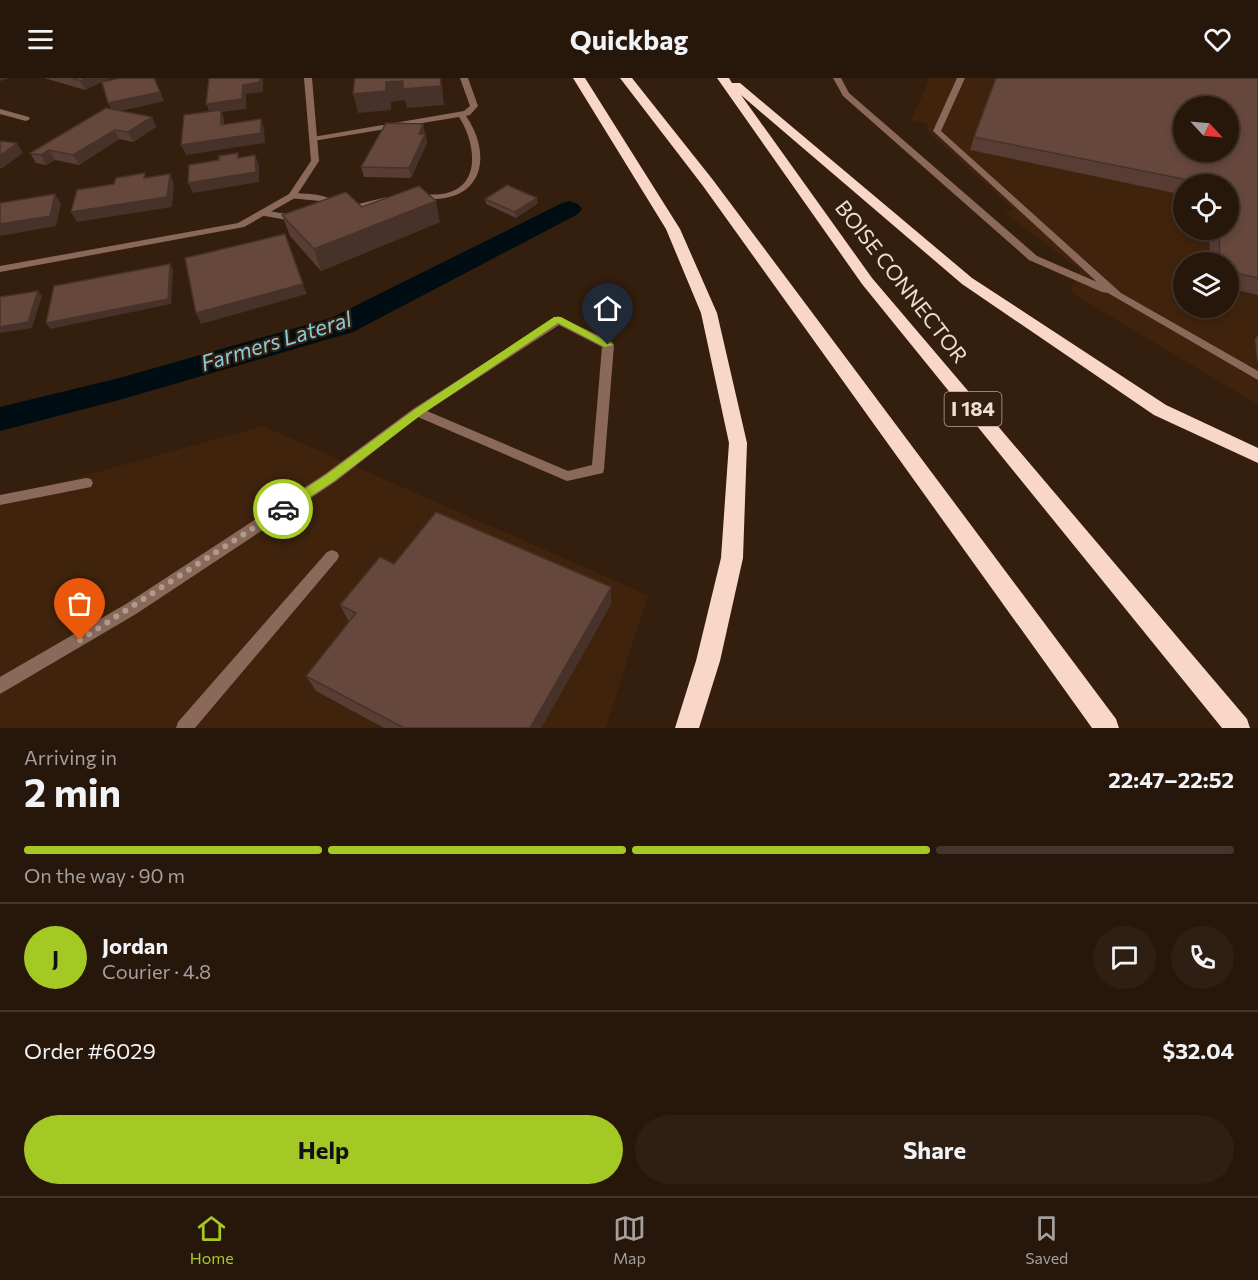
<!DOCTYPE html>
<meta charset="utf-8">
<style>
:root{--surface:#27160a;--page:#2f1f13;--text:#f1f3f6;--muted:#a49f9c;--line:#43352b;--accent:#a4c824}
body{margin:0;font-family:Commissioner,sans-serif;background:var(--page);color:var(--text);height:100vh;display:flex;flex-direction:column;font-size:22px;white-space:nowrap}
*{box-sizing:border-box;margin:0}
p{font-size:20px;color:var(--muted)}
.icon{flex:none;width:33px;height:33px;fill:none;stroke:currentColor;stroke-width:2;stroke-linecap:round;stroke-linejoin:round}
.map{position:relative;height:650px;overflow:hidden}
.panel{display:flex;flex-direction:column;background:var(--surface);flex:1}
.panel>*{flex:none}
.needle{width:39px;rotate:116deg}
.fabs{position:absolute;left:1173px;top:18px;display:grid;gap:12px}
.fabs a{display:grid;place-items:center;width:66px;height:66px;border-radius:50%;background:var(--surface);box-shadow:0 3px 9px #0003,0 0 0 2px var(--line);font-size:30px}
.pin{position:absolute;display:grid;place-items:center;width:51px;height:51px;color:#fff;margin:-62px -26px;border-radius:50% 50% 50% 0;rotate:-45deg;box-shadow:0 0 6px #0007}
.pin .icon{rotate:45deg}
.courier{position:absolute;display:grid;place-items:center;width:60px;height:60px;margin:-30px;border:4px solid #a4c824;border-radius:50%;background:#fff;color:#222;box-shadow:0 2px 8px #0007}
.head em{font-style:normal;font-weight:700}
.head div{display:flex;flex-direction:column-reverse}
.head{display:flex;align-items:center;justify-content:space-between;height:102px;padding:0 24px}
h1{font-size:39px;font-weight:700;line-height:45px}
.bar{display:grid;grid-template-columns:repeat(4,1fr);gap:9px 6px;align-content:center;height:72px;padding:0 24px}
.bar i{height:8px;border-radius:4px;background:var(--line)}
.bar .on{background:var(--accent)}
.bar p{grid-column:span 4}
.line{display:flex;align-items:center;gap:15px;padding:0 24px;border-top:2px solid var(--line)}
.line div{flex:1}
.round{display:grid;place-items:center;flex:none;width:63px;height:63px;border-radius:32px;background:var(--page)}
.action{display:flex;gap:12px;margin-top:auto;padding:12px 24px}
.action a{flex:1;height:69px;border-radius:36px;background:var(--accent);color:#111;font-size:24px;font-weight:700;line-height:69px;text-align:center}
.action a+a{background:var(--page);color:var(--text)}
header{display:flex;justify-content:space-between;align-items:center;height:78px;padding:0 24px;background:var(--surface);font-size:27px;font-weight:700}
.tabs{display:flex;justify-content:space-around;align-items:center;height:84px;border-top:2px solid var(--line);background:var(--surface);font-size:16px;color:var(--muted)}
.tabs a{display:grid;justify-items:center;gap:3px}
.tabs .on{color:var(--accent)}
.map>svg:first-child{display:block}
.built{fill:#3f230d;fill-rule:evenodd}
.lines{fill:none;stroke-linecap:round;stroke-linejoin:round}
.canal{fill:#000d12;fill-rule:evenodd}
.lane{fill:#8a695a;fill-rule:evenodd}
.street{fill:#8a695a;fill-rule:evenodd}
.highway{fill:#f8d7c8;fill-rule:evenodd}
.wall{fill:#573d34}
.shaded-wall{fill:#47322a}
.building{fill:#65473c;stroke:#47322a;stroke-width:1.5;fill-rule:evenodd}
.route{fill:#a4c824}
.done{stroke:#ad9b8e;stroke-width:6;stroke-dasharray:0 10.8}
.labels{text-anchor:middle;stroke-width:4.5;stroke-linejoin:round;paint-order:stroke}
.shield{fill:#341e0d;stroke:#b6a598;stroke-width:1.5}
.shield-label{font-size:20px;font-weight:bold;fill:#eedfd4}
.street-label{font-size:21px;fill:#eedfd4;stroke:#341e0d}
.water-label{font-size:22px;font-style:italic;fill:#85ccdf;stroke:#341e0d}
</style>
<header><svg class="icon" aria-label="menu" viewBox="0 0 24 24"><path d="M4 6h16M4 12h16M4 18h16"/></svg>Quickbag<svg class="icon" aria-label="heart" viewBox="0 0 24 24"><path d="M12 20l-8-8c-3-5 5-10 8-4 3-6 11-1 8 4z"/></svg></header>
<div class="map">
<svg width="1258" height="650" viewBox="0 0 1258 650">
<rect width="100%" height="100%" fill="#341e0d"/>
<!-- built -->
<path class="built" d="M930 0H1258V327L1070 214 1080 192 1004 134 1014 132 926 52 928 46 911 42ZM1184 28H1228V74H1184ZM1184 106H1228V152H1184ZM1184 184H1228V230H1184Z
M263 348 648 517 606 650H0V421Z"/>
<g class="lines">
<!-- canal -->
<path class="canal" d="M569 123 578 126 582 131 578 136 353 254 119 322 0 353V329L119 300 331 240 560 126Z"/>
<!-- lane -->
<path class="lane" d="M460 0H468L478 28 470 37 466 38C491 74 485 120 434 121 426 121 417 123 411 119L416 116C427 116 440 118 450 114 483 103 473 60 459 39L313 63 309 61 313 59 464 33 470 28Z
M833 0H841L849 15 1037 178 1097 204 933 53 957 0H965L941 53 1121 215 1258 293V302L1108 215 1102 214 1029 182 843 18Z
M292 115C309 116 328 115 341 128L336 131 320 123 289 120V116Z
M387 119 392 122 390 124 345 135 340 132 342 130Z
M262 132 299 138 304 141 299 144 259 137V133Z
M558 238 612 264 614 267 604 391 603 395 567 403 418 339 335 404 136 536 0 616V599L126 526 325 396 413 331ZM559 247 602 269 592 387 568 393 427 333Z
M86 400 91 401 93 405 91 409 0 427V417Z
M332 472 337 474 339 478 337 482 195 650H176L178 644 327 474Z"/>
<!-- street -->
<path class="street" d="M304 0H312L319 83 295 120 244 149 0 194V188L238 145 289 116 311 83Z
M0 31 29 39 30 41 26 43 0 36Z"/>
<!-- highway -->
<path class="highway" d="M573 0H585L680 151 717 235 747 365 743 480 720 583 699 650H675L696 583 721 480 729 365 701 235 666 151Z
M620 0H632L713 102 1116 641 1119 650H1092L703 108Z
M717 0H729L732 5H740L972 200 1166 327 1258 370V385L1154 337 962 206 741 17 872 200 1247 641 1250 650H1222L862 206Z"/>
</g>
<!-- wall -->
<path class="wall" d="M44 0H110L85 12Z
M154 0 164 23 120 33 152 39 156 49 133 64 119 61 79 87 55 82 46 87 36 85 30 75 112 31Z
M1258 0V217L1228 210V184H1210L1209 152H1228V106H1184V117L970 72 974 59Z
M423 46 427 65 411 100 364 99 361 89Z
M485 121 538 125 516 140 486 126Z
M362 129 440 144 321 193 290 158 282 137Z
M1258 257V284L1257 283 1255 261Z
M394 486 611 526 541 650H384L316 613 306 598 349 544 340 527Z"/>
<!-- shaded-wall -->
<path class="shaded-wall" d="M0 0H10L0 3Z
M86 0H110L85 12 81 3Z
M154 0 164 23 113 34 108 25Z
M260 0H263V14L246 16V31L222 34 224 41V57L210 35 206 26 243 7Z
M441 0 444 27 407 30 405 22 391 24V32L358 35 353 16 386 4Z
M152 39 156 49 133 64 128 54Z
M261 41 264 51 265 65 186 77 181 67Z
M423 46 427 65 411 100 409 90 419 56Z
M115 52 119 61 79 87 73 77Z
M17 65 23 75 1 91 0 89V78Z
M49 72 55 82 46 87 41 77Z
M255 77 259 87V104L193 115 188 105Z
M170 96 174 106 172 129 77 144 71 134Z
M55 116 61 126 56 148 0 158V146Z
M537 120 538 125 516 140 515 134Z
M436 123 440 144 321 193 314 171Z
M170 186 173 192 171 226 50 251 46 245Z
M303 206 307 216 201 246 196 235Z
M38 213 42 218 32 250 0 255V249Z
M611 509V526L541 650H530Z"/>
<!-- building -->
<path class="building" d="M71 0H86L81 3Z
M120 0H154L160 14 108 25 102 4Z
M209 0H260V4L243 7 242 21 206 26Z
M355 0H440L441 8 403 11V3L386 4V13L353 16Z
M996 0H1258V200L1228 193V184H1220L1219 152H1228V106H1208L974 59ZM1184 28H1228V74H1184Z
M106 30 152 39 128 54 115 52 73 77 49 72 41 77 30 75Z
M221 32V47L261 41V55L181 67 184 37Z
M386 45 423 46 419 56H425L409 90 361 89Z
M0 63 17 65 0 78Z
M238 75V80L255 77 256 94 188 105 189 87 219 82V78Z
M145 95 144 100 170 96 167 119 71 134 77 112 114 106 116 100Z
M507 107 537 120 515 134 485 121Z
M419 108 436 123 314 171 282 137 346 114 362 129Z
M55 116 50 138 0 146V125Z
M285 156 303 206 196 235 185 180Z
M170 186 168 221 46 245 54 208Z
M38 213 28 244 0 249V219Z
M436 434 611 509 530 650H404L306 598 356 535 340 527 380 479 394 486Z"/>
<!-- route -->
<path class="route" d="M554 239H561L613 267 605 269 558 245 421 337 334 403 287 434H279V428L326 397 414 332Z"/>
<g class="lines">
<!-- done -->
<path class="done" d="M80 562 283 431"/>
</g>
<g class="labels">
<!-- shield labels -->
<rect class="shield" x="944.5" y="314" width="57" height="34" rx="4.5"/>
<g class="shield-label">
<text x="973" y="338">I 184</text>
</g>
<!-- street labels -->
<g class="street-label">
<text transform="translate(901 204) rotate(52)" y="7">BOISE CONNECTOR</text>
</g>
<!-- water labels -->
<g class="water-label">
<text transform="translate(276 263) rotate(-17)" y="8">Farmers Lateral</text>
</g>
</g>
</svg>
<div class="fabs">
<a><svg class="needle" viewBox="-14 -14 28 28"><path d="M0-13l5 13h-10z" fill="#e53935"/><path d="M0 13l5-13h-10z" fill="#a49f9c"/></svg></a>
<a><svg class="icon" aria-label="locate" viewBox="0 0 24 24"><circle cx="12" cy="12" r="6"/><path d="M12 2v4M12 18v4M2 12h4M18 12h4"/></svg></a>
<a><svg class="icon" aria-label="layers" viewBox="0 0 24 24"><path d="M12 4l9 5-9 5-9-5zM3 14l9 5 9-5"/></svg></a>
</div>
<div class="pin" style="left:80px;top:562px;background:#ea580c"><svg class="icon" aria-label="bag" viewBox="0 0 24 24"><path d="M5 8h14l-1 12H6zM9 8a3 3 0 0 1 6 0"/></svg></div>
<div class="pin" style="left:608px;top:267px;background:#1f2937"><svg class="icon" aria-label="home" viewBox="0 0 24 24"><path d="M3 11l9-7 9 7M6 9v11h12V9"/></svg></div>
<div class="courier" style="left:283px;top:431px"><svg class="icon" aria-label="car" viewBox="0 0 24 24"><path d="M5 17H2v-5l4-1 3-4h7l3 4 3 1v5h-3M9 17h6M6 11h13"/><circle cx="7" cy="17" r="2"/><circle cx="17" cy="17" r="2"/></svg></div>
</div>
<section class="panel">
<div class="head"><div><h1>2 min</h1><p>Arriving in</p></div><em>22:47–22:52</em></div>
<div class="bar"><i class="on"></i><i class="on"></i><i class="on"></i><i></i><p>On the way · 90 m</p></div>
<div class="line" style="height:108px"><b class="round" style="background:var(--accent);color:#111">J</b><div><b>Jordan</b><p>Courier · 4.8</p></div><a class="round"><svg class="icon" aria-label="chat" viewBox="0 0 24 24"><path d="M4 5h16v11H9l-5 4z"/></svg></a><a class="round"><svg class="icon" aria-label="phone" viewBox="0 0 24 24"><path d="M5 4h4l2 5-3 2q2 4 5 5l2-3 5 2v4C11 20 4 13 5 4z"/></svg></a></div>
<div class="line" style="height:78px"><div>Order #6029</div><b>$32.04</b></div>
<div class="action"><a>Help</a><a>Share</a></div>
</section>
<nav class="tabs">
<a class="on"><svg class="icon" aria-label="home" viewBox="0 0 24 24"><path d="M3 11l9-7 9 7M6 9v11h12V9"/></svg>Home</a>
<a><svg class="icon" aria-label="map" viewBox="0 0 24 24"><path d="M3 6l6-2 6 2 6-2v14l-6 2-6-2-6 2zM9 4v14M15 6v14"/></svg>Map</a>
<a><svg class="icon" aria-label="saved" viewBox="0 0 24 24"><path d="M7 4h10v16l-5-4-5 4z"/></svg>Saved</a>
</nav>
